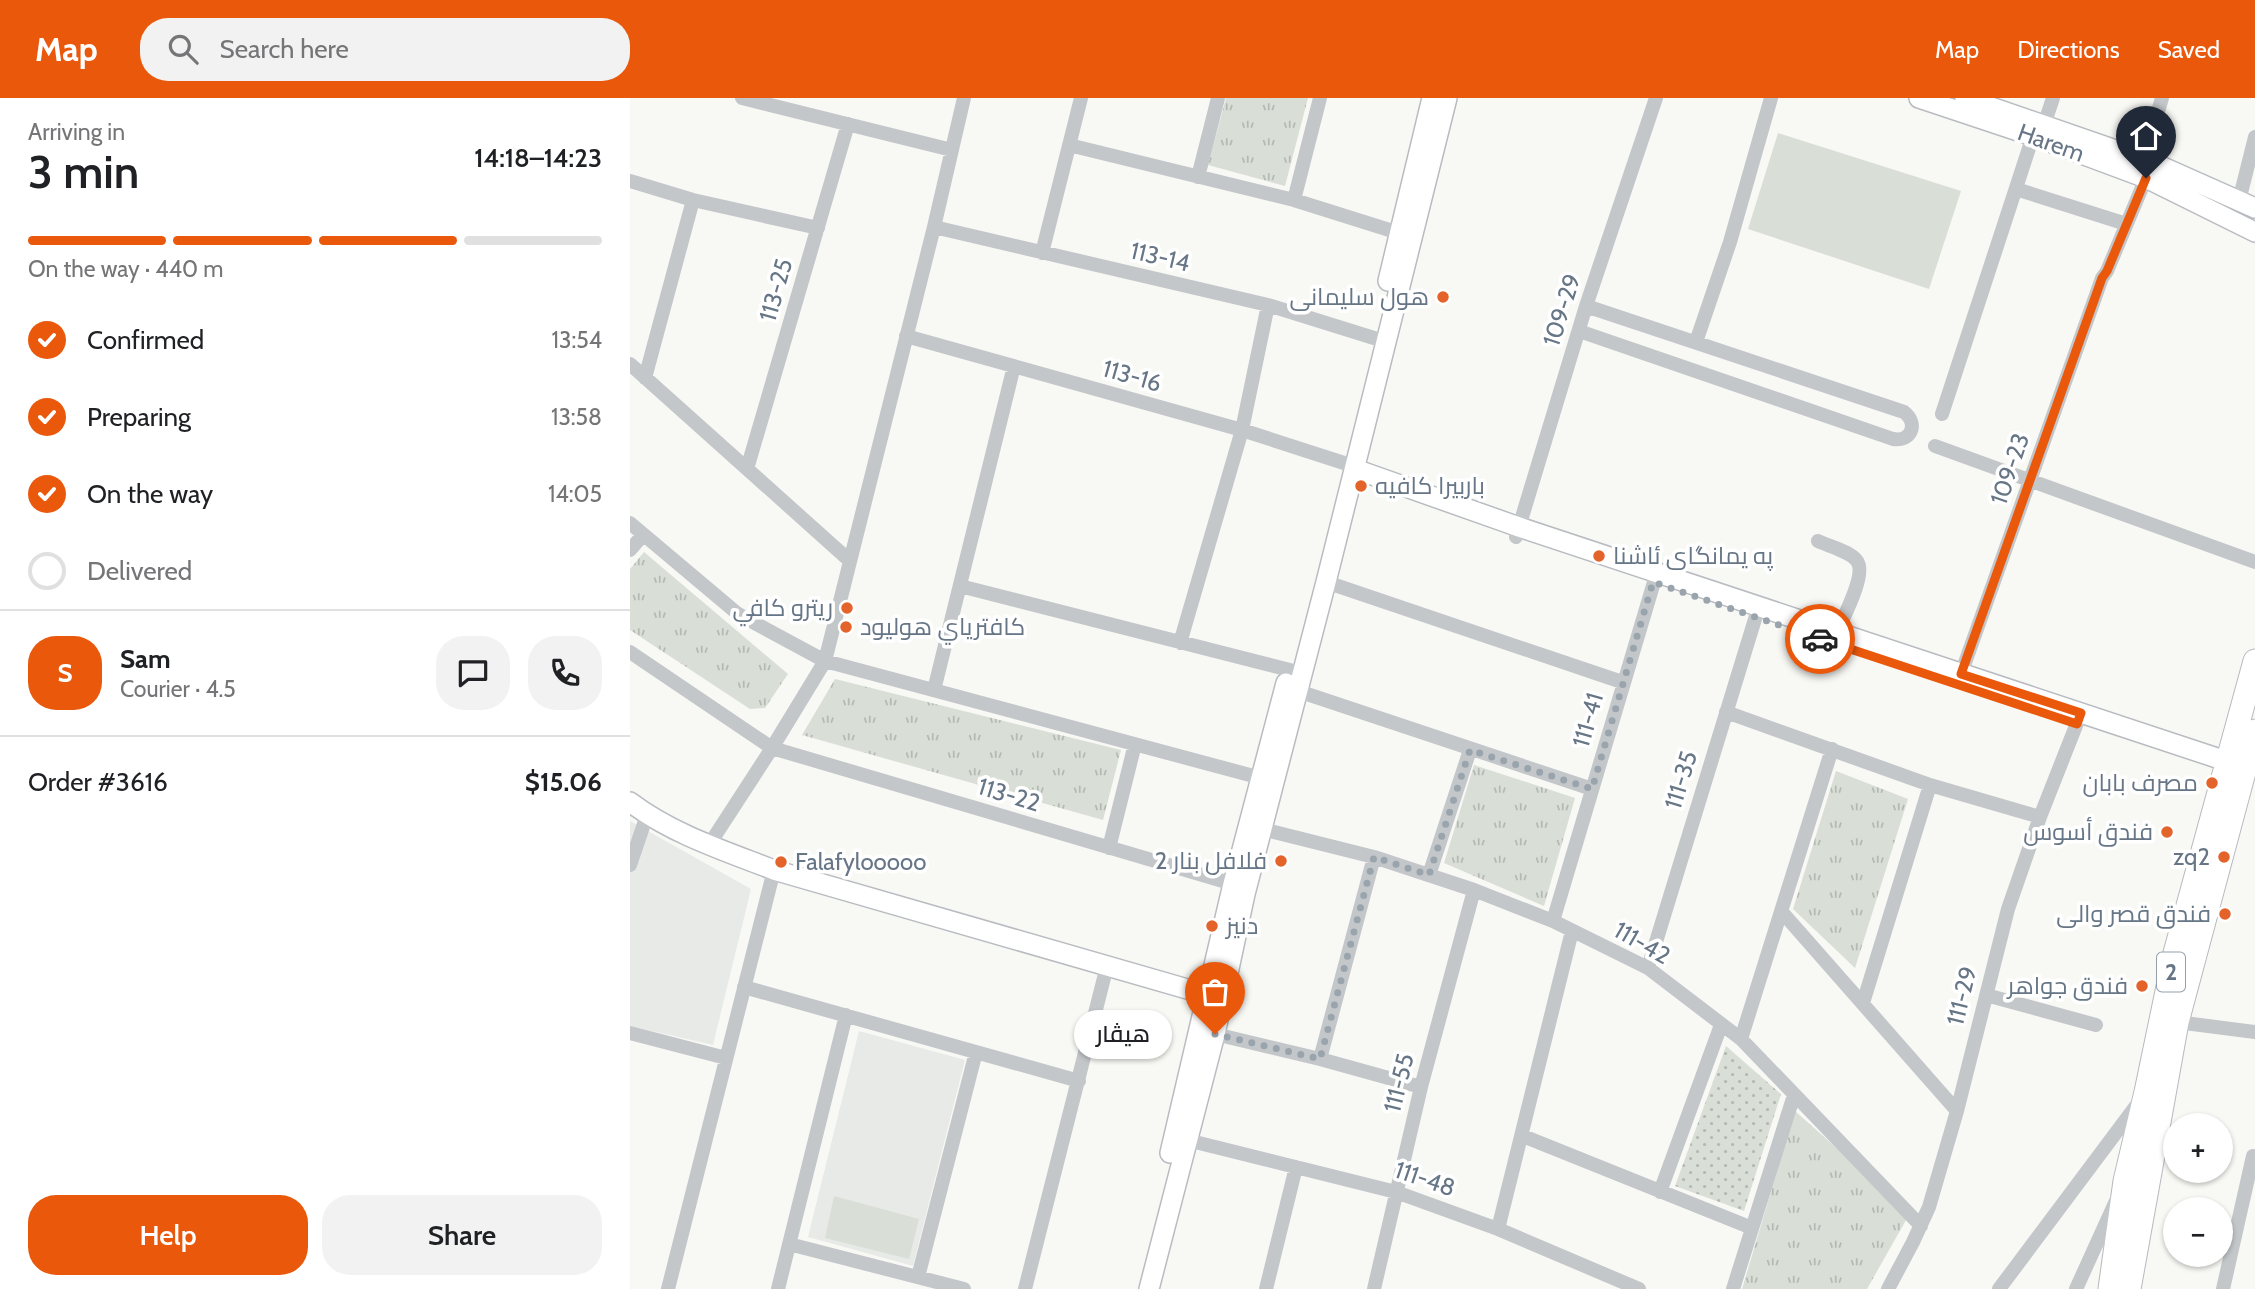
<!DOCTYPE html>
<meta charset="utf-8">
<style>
:root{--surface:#fff;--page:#f2f2f2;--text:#202124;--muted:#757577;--line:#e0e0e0;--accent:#ea580c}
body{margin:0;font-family:Cabin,Cairo,sans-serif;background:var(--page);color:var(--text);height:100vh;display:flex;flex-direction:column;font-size:26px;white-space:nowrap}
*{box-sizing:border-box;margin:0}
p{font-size:23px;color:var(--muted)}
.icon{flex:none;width:38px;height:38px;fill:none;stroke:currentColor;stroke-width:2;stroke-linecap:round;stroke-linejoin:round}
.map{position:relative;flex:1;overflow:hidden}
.sheet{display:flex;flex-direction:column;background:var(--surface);width:630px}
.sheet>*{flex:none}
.buttons{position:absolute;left:1533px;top:1015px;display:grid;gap:14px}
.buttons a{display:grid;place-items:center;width:70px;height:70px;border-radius:50%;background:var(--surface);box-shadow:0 2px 5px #0004;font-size:35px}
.pin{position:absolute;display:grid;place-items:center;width:60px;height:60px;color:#fff;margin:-72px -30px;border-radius:50% 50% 50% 0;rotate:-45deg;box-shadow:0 0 7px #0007}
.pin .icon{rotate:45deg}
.courier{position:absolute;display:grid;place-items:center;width:70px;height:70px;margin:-35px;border:5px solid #ea580c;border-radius:50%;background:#fff;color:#222;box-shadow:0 2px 9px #0007}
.bubble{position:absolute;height:49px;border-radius:24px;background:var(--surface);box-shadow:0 2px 5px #0004;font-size:23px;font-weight:600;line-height:49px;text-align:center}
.headline em{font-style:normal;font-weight:600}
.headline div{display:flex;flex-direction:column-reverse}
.headline{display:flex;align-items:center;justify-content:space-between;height:119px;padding:0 28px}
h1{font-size:46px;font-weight:600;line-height:52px}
.bar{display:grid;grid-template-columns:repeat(4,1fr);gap:10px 7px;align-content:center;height:84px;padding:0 28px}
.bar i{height:9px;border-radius:5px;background:var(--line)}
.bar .selected{background:var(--accent)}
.bar p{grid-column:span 4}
.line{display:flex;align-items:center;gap:18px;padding:0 28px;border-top:2px solid var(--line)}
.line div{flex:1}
.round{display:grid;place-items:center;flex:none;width:74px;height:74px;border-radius:28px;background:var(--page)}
ol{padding:0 28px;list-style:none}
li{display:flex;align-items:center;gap:21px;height:77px}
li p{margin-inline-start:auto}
li .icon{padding:7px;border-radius:50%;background:var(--accent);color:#fff;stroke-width:4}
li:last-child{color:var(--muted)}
li i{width:38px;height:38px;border:4px solid var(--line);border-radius:50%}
.cta{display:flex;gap:14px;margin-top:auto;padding:14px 28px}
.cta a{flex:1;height:80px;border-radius:28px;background:var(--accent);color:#fff;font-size:28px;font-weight:600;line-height:80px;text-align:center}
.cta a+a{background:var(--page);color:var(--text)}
header{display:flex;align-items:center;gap:42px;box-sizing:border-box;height:98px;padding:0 35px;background:var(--accent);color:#fff}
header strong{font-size:33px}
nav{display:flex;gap:38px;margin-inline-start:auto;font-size:24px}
.search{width:490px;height:63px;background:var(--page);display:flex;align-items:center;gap:18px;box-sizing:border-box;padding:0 24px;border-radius:28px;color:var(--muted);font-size:26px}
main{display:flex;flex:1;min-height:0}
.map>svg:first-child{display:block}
.built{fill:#e8eae8}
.grass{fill:url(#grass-tufts)}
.garden{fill:url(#garden-dots)}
.pitch{fill:#d9dfd6}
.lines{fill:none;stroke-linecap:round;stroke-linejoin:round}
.secondary-casing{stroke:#b8bcc1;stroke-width:22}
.primary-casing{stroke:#b6babe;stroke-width:25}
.street{stroke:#c3c7ca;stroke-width:14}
.secondary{stroke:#fff;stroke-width:19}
.primary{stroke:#fff;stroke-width:23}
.done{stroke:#9aa4ad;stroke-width:7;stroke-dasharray:0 12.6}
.route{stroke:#ea580c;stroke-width:9}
.poi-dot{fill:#e3632a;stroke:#fff;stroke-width:2.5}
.labels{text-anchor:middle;stroke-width:7;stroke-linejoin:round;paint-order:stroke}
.shield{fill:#fff;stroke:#959faa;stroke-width:2}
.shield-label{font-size:23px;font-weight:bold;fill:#677686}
.street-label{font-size:24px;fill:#677686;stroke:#fff}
.poi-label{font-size:24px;fill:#677686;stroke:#fff;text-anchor:end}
</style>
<header>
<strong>Map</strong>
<div class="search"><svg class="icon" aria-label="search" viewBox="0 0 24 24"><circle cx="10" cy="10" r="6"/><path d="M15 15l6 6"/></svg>Search here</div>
<nav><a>Map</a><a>Directions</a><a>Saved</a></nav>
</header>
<main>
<section class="sheet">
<div class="headline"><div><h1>3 min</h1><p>Arriving in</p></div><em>14:18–14:23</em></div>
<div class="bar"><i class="selected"></i><i class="selected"></i><i class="selected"></i><i></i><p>On the way · 440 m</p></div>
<ol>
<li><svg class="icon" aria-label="check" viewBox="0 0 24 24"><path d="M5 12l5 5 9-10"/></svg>Confirmed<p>13:54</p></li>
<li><svg class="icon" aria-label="check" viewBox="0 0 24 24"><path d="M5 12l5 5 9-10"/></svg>Preparing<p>13:58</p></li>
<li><svg class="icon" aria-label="check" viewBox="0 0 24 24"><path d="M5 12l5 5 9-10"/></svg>On the way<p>14:05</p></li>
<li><i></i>Delivered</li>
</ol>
<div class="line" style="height:126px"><b class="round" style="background:var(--accent);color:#fff">S</b><div><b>Sam</b><p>Courier · 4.5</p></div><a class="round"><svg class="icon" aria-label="chat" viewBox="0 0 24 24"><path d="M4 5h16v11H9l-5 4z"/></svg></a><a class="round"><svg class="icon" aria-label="phone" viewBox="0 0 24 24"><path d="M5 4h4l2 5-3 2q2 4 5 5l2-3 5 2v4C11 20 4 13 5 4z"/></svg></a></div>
<div class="line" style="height:91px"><div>Order #3616</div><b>$15.06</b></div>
<div class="cta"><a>Help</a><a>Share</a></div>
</section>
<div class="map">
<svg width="1625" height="1191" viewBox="0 0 1625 1191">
<defs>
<pattern id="grass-tufts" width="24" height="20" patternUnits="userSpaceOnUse" patternTransform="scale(1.75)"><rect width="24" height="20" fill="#d9dfd6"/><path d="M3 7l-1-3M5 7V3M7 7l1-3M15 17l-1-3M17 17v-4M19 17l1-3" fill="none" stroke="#b4b9b3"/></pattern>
<pattern id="garden-dots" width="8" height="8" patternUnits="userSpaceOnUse" patternTransform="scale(1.75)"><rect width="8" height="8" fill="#d9dfd6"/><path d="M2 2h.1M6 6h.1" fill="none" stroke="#b4b9b3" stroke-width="1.8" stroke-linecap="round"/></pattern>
</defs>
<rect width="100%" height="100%" fill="#f8f8f5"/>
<!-- built -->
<path class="built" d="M0 723 121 791 83 947 0 928Z
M229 933 335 962 283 1168 178 1139Z"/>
<!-- grass -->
<path class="grass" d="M596 0H678L655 88 578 67Z
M14 454 158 576 135 610 120 611 0 532V471Z
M205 581 491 652 473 722 172 637Z
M844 667 945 700 914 808 814 765Z
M1206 673 1278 701 1225 870 1163 811Z
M1165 1013 1280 1115 1237 1191H1112Z"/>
<!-- garden -->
<path class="garden" d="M1096 948 1151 996 1114 1113 1045 1088Z"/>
<!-- pitch -->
<path class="pitch" d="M1148 35 1331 93 1299 191 1118 131Z
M204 1098 289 1121 279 1161 195 1140Z"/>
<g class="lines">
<!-- secondary casing -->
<g class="secondary-casing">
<path id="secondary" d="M1289 0 1403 38 1516 80 1625 134
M1335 0 1526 66 1625 110
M758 183 802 0
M725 371 889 429 1596 663
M0 704C42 736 95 753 144 772L578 897
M540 1055 603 786 656 585
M519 1191 585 936 615 796 696 484 817 0"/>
</g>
<!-- primary casing -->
<g class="primary-casing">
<path id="primary" d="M1480 1191 1495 1083 1516 994 1545 855 1625 563
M1499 1191 1547 924 1625 633"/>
</g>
<!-- street -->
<path class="street" d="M112 0 322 52
M1411 36 1423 0
M439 47 664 102 769 135
M1514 62 1532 0
M568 79 588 0
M0 83 63 102 188 130
M1386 91 1490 124
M664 102 690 0
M1609 103 1625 39
M304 129 638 207 744 240
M412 155 451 0
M949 233 1263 341C1281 344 1289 326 1274 314L956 208
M276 238 612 332 714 365
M1066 244 1100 144 1141 0
M0 266 220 463
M15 280 63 102
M1312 316 1403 38
M1305 348 1625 464
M117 371 218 26
M0 425 108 516 195 563 631 680
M886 439 956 208 1026 0
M1188 443C1198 448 1220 453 1227 463 1237 476 1213 520 1207 534
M0 452 13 437
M696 484 992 584
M330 488 660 572
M550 545 612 332 638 207
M0 554 142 650 603 786
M1331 576 1472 180 1477 173 1516 80
M305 588 384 268
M668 593 962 691
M1096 614 1300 687 1410 719
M632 731 744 759 844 792 923 823 1018 870 1111 941 1291 1128
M79 747 142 650 195 563 304 129 334 0
M479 750 505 646
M0 767 17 717
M799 777 840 652
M1152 814 1327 1013
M923 823 1027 474
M1018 870 1129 508
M114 889 449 983
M1356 897 1466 927
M1233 905 1300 687
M1547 924 1625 934
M0 935 96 960
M585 936 690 961 791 989
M1111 941 1202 651
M690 961 744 759
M893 1038 1122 1130
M557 1042 766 1094 868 1131 1009 1191
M1030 1094 1091 927
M868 1131 942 833
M159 1146 334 1191
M288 1179 346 954
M38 1191 144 772
M148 1191 216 917
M395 1191 477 868
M636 1191 666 1069
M744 1191 791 989 844 792
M1103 1191 1164 997
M1258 1191 1283 1144 1299 1109 1327 1013 1378 811 1410 719 1451 615
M1369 1191 1509 1004
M1446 1191 1486 1103
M1593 1191 1623 1058"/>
<!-- secondary -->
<use href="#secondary" class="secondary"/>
<!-- primary -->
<use href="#primary" class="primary"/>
</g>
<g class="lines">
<!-- done -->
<path class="done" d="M585 936 690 961 744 759 799 777 840 652 962 691 1023 484 1190 541"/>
<!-- route -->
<path class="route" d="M1190 541 1447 626 1451 615 1331 576 1472 180 1477 173 1516 80"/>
</g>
<!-- markers -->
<g class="poi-dot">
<circle cx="813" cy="199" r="7"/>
<circle cx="731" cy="388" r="7"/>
<circle cx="969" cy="458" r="7"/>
<circle cx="217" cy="510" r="7"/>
<circle cx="216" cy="529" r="7"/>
<circle cx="1582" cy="685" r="7"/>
<circle cx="1537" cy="734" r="7"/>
<circle cx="1594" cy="759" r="7"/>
<circle cx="651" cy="763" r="7"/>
<circle cx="151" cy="764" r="7"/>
<circle cx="1595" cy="816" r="7"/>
<circle cx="582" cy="828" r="7"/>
<circle cx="1512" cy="888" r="7"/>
</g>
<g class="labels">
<!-- shield labels -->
<rect class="shield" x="1527" y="854.5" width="28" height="39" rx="5"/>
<g class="shield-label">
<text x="1541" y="882">2</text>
</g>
<!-- street labels -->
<g class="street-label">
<text transform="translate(1421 45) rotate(20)" y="8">Harem</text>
<text transform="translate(530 159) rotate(13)" y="8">113-14</text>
<text transform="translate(146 192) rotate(-74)" y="8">113-25</text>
<text transform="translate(932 212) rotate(-72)" y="8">109-29</text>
<text transform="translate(502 278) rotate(16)" y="8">113-16</text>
<text transform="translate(1380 371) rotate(-71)" y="8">109-23</text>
<text transform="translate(958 622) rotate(-74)" y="8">111-41</text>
<text transform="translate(1051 682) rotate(-73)" y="8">111-35</text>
<text transform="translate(379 697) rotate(17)" y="8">113-22</text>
<text transform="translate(1012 845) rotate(30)" y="8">111-42</text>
<text transform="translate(1332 898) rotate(-76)" y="8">111-29</text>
<text transform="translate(769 985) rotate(-76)" y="8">111-55</text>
<text transform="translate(795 1081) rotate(19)" y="8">111-48</text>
</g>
<!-- poi labels -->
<g class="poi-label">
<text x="799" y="207">هول سليمانى</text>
<text x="745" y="396" text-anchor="start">باربيرا كافيه</text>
<text x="983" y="466" text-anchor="start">په یمانگای ئاشنا</text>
<text x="203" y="518">ريترو كافي</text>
<text x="230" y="537" text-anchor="start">كافترياي هوليود</text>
<text x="1568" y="693">مصرف بابان</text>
<text x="1523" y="742">فندق أسوس</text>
<text x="1580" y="767">zq2</text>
<text x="637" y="771">فلافل بنار 2</text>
<text x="165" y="772" text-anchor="start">Falafylooooo</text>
<text x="1581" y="824">فندق قصر والی</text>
<text x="596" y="836" text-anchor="start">دنيز</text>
<text x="1498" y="896">فندق جواھر</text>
</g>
</g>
</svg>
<div class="buttons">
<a>+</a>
<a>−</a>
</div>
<div class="pin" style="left:585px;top:936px;background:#ea580c"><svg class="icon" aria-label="bag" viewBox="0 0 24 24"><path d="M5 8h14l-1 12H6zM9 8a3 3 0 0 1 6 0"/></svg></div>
<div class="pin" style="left:1516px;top:80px;background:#1f2937"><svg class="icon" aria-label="home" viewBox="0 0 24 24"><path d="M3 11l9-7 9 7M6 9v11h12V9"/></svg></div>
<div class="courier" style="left:1190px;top:541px"><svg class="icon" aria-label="car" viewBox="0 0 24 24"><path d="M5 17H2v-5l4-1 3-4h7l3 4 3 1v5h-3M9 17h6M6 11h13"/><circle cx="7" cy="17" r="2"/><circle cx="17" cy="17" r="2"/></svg></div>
<div class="bubble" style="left:444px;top:912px;width:98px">هيڤار</div>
</div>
</main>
